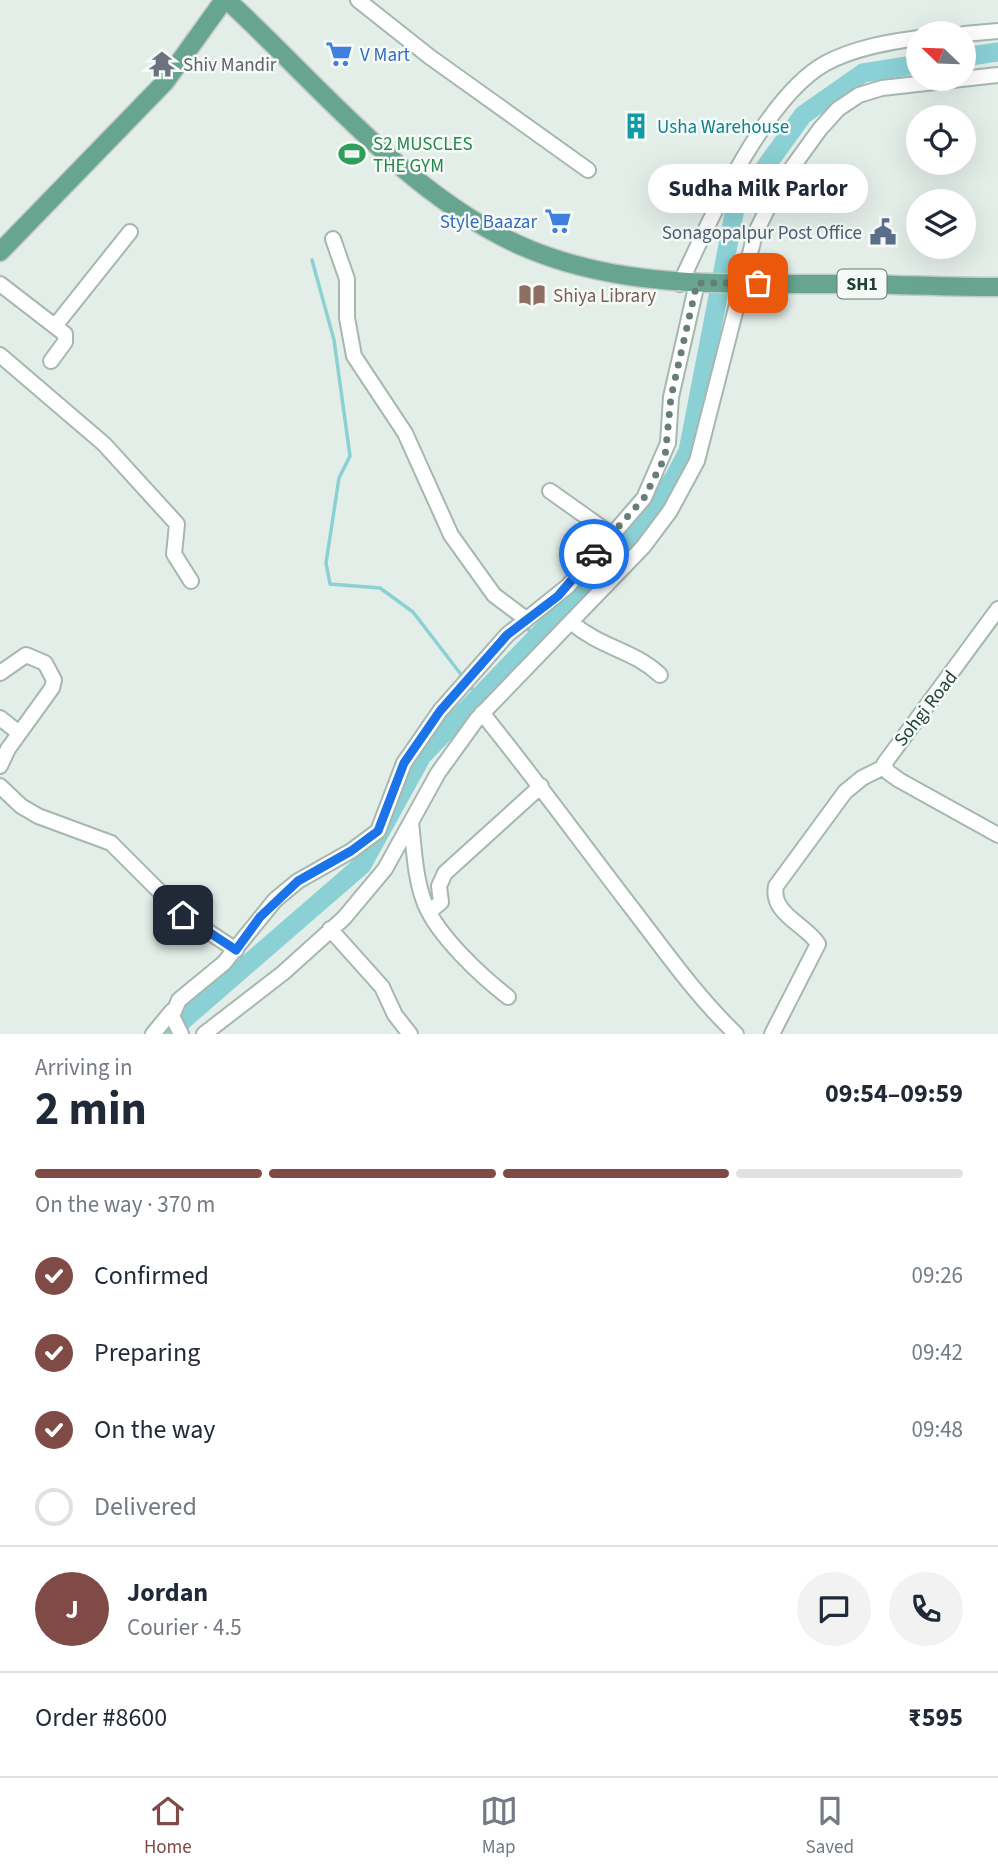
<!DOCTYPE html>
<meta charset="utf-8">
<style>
:root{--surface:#fff;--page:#f2f2f3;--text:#1f2937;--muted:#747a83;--line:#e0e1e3;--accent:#804a46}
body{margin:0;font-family:"Source Sans 3",sans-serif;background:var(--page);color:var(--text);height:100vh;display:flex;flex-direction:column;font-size:26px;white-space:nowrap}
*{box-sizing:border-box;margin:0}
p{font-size:23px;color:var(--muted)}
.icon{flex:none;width:38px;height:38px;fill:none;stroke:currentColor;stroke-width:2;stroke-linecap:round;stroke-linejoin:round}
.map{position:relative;height:1034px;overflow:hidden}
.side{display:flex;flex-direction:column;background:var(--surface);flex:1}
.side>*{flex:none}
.needle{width:46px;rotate:293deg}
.buttons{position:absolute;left:906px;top:21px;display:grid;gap:14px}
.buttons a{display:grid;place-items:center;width:70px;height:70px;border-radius:50%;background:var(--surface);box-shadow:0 7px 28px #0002;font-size:35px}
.pin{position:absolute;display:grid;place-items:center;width:60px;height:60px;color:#fff;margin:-30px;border-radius:14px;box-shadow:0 4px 10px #0006}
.courier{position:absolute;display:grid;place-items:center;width:70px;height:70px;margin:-35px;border:5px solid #1a73e8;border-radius:50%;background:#fff;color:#222;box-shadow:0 2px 9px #0007}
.bubble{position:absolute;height:49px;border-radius:24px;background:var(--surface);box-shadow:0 7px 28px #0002;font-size:23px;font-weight:700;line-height:49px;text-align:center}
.headline em{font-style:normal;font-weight:700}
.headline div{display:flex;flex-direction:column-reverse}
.headline{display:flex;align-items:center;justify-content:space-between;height:119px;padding:0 35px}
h1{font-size:46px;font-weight:700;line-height:52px}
.bar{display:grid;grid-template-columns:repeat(4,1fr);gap:10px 7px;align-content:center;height:84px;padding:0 35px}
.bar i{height:9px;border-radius:5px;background:var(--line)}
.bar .on{background:var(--accent)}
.bar p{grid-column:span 4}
.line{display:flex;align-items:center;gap:18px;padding:0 35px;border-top:2px solid var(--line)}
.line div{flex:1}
.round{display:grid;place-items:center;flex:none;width:74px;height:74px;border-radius:37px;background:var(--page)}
ol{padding:0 35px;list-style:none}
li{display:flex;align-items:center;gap:21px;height:77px}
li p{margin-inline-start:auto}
li .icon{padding:7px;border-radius:50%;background:var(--accent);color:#fff;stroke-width:4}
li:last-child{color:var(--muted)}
li i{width:38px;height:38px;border:4px solid var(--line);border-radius:50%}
.dock{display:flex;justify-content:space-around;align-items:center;height:98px;border-top:2px solid var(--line);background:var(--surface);font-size:19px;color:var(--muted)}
.dock a{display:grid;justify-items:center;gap:4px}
.dock .on{color:var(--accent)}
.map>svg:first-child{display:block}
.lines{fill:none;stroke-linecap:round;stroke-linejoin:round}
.stream{stroke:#8ad0d5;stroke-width:3.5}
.river{stroke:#8ad0d5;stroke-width:19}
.minor-casing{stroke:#a6b7b0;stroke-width:18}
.major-casing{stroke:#c1cac7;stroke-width:21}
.minor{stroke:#fff;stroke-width:14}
.major{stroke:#67a590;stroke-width:18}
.done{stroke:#667e75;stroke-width:7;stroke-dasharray:0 12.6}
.route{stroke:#1a73e8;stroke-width:9}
.labels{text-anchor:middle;stroke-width:5;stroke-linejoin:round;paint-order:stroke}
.shield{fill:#f5faf7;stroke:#617870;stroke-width:2}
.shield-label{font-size:18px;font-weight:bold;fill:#224136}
.shop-label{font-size:19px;fill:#366cbe;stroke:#f5faf7;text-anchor:start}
.worship-label{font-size:19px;fill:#5b616d;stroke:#f5faf7;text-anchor:start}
.culture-label{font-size:19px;fill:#0d838f;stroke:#f5faf7;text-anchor:start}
.leisure-label{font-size:19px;fill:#27864d;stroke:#f5faf7;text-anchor:start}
.service-label{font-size:19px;fill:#4e5e75;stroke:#f5faf7;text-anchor:end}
.education-label{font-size:19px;fill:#785e54;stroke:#f5faf7;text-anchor:start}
.street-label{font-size:19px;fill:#224136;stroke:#f5faf7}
</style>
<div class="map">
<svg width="998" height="1034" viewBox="0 0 998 1034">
<rect width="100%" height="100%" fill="#e4eee9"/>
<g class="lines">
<!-- stream -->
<path class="stream" d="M312 260 334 340 350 456 339 478 326 563 330 584 380 588 413 612 463 677
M525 627 538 637
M468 683 479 698"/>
<!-- river -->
<path class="river" d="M964 57 998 52
M172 1034 181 1022 362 865 422 756 634 535 674 478 688 451 735 209 803 115 863 73 919 64"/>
<!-- minor casing -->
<g class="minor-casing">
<path id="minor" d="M358 0 430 57 588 170
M964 34 998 31
M333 239 347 279V318L354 356 405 433 451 535 494 595 526 619
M0 284 65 334V342L51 361
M680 284C709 221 765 96 826 63 854 48 888 42 919 38
M55 326 130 232
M0 355 104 444 177 524 174 554 191 581
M550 491 612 535
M998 609 884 764 888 772 899 780 998 835
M571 622C602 649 632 649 660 675
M0 673 26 655 45 663 54 680 52 688 8 749 0 766
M482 713C534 777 581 842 631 907 665 951 696 996 736 1034
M0 718 19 733
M0 786 21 806 38 816 111 843 183 915 236 950
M411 822C414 849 415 879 425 904 438 936 481 976 508 997
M429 912 441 902 439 886 445 873 541 786
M330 929 382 987 395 1015 410 1034
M153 1034 172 1011
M181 1034 172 1016 179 1000 224 963 275 900 298 881 351 851 378 831 404 763 440 711 507 635 568 586 644 498 668 443 671 397 697 283
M204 1034 283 973 344 918 385 869 438 773 477 719 643 547 670 511 697 461 755 234 778 187 820 129 838 109 859 95 882 88 998 75
M772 1034 818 944C807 925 770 914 776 886L845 792 862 778 884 767"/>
</g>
<!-- major casing -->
<g class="major-casing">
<path id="major" d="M227 0C316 82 405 192 517 244 617 290 727 283 834 284 889 284 943 287 998 287
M0 252 165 82 224 0"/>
</g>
<!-- minor -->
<use href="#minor" class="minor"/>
<!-- major -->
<use href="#major" class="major"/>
</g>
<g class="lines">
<!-- done -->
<path class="done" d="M594 554 644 498 665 457 671 397 697 283H758"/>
<!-- route -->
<path class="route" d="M183 915 236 950 260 917 298 881 351 851 378 831 404 763 440 711 507 635 558 596 594 554"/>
</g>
<!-- icons -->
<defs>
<g id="supermarket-bare" transform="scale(2.1)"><path d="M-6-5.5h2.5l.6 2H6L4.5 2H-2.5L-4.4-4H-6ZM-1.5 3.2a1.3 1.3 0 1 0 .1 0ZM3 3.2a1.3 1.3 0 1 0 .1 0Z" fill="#3f7fe0" stroke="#f5faf7" stroke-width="2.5" paint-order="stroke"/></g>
<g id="temple-bare" transform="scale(2.1)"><path d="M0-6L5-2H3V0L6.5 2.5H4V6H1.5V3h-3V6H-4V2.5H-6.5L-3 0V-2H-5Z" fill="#6b7280" stroke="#f5faf7" stroke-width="2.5" paint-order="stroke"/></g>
<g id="building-bare" transform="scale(2.1)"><path d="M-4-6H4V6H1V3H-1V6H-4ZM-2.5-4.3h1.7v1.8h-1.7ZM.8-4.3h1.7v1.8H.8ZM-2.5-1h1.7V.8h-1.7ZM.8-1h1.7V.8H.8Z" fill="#0f9aa8" stroke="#f5faf7" stroke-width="2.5" paint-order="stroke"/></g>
<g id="stadium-bare" transform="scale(2.1)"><path d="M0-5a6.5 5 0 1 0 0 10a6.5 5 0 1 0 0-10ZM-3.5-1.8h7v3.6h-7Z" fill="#2e9e5b" stroke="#f5faf7" stroke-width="2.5" paint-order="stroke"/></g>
<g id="civic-bare" transform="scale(2.1)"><path d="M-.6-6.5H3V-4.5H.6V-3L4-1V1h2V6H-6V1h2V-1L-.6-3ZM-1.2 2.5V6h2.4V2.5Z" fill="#5c6f8a" stroke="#f5faf7" stroke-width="2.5" paint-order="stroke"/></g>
<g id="library-bare" transform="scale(2.1)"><path d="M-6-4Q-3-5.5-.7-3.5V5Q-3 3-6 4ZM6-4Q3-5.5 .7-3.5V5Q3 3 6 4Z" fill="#8d6e63" stroke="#f5faf7" stroke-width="2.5" paint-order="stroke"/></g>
</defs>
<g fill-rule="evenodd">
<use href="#supermarket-bare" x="339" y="54"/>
<use href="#temple-bare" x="162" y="64"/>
<use href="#building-bare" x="636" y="126"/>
<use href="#stadium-bare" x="352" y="154"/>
<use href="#supermarket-bare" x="558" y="221"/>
<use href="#civic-bare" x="883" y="232"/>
<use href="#library-bare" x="532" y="295"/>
</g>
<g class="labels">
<!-- shield labels -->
<rect class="shield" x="837.5" y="269.5" width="49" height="29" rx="5"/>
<g class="shield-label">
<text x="862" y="290">SH1</text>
</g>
<!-- shop labels -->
<g class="shop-label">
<text x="360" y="61">V Mart</text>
<text x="537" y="228" text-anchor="end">Style Baazar</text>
</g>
<!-- worship labels -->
<g class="worship-label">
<text x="183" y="71">Shiv Mandir</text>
</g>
<!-- culture labels -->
<g class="culture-label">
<text x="657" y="133">Usha Warehouse</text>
</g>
<!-- leisure labels -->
<g class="leisure-label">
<text x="373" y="150">S2 MUSCLES<tspan x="373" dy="22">THE GYM</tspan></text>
</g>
<!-- service labels -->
<g class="service-label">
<text x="862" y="239">Sonagopalpur Post Office</text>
</g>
<!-- education labels -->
<g class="education-label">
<text x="553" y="302">Shiya Library</text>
</g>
<!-- street labels -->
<g class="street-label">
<text transform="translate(925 708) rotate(-52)" y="7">Sohgi Road</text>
</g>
</g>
</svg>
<div class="buttons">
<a><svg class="needle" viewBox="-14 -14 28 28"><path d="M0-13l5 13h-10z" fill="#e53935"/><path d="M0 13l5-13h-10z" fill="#747a83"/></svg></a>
<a><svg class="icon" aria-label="locate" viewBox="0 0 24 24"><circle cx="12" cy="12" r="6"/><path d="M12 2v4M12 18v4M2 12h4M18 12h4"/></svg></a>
<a><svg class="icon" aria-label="layers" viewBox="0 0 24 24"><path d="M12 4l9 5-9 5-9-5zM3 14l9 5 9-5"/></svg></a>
</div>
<div class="pin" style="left:758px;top:283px;background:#ea580c"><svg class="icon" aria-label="bag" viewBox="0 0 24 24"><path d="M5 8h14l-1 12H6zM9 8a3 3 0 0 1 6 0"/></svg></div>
<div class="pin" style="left:183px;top:915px;background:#1f2937"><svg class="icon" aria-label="home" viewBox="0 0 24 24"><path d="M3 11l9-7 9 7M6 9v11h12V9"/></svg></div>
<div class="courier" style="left:594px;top:554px"><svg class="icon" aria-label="car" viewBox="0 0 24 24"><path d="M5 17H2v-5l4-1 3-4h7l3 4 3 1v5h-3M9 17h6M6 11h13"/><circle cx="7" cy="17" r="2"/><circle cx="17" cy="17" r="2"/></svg></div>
<div class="bubble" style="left:648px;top:164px;width:220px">Sudha Milk Parlor</div>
</div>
<section class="side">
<div class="headline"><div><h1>2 min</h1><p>Arriving in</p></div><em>09:54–09:59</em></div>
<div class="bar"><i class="on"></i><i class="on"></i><i class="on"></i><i></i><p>On the way · 370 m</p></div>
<ol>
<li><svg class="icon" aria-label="check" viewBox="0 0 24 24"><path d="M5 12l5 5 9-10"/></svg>Confirmed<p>09:26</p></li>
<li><svg class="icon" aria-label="check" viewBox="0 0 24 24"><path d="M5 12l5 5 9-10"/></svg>Preparing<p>09:42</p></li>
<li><svg class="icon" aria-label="check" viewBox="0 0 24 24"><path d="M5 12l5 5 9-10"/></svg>On the way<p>09:48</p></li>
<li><i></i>Delivered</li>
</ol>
<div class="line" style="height:126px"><b class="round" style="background:var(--accent);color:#fff">J</b><div><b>Jordan</b><p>Courier · 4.5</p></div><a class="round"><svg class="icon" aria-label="chat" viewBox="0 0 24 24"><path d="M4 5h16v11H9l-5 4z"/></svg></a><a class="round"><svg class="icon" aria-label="phone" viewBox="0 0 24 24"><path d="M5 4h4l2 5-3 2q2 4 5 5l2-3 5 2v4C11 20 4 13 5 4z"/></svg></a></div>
<div class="line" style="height:91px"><div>Order #8600</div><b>₹595</b></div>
</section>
<nav class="dock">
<a class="on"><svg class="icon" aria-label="home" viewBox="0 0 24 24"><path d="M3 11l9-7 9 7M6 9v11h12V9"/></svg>Home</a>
<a><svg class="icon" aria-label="map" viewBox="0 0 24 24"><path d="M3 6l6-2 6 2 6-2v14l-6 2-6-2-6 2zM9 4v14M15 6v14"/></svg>Map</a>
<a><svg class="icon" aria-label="saved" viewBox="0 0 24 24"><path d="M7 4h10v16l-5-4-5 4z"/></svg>Saved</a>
</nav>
